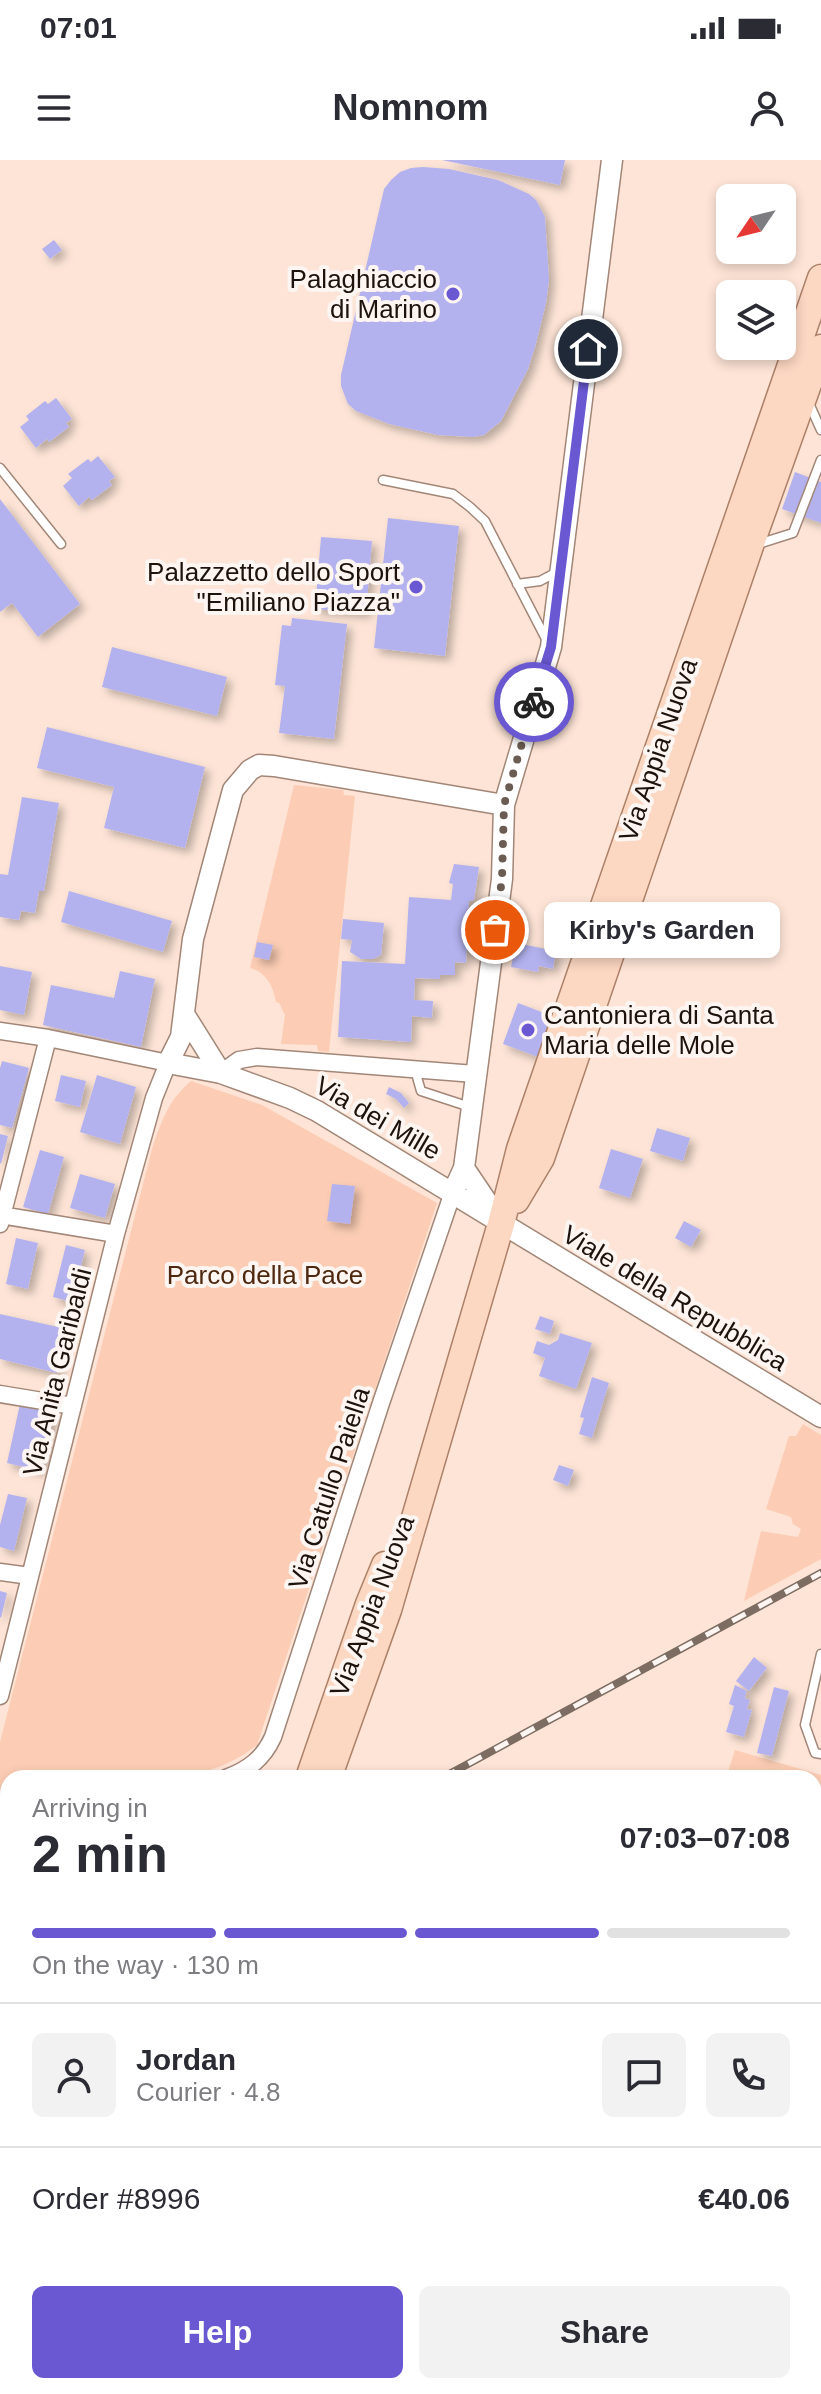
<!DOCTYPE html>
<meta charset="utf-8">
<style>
:root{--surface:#fff;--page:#f2f2f3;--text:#2b2b33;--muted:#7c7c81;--line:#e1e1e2;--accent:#6958d2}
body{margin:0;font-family:Helvetica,sans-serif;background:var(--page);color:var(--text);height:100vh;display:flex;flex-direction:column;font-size:30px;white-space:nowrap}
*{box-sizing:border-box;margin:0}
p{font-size:26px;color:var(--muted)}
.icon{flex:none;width:44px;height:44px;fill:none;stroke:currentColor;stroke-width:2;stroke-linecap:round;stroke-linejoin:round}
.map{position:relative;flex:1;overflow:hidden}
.sheet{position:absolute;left:0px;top:1610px;width:822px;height:624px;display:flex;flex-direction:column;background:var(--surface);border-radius:24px 24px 0 0;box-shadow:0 4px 12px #0003}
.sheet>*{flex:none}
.needle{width:52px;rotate:235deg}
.tools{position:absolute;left:716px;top:24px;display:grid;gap:16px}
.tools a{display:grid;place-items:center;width:80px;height:80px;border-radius:12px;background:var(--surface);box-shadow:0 4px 12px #0003;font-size:40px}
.pin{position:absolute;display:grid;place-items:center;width:68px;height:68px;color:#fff;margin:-34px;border:4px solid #fff;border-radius:50%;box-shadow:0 2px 8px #0007}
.courier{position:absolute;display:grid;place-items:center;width:80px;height:80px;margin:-40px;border:6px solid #6958d2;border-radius:50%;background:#fff;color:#222;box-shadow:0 2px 10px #0007}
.bubble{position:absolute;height:56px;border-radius:12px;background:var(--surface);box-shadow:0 4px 12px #0003;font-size:26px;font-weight:700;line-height:56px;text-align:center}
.head em{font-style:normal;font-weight:700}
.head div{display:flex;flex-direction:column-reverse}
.head{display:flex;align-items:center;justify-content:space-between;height:136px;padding:0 32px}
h1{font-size:52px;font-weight:700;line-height:60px}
.bar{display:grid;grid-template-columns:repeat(4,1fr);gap:12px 8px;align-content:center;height:96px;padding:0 32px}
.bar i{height:10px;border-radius:6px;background:var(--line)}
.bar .selected{background:var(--accent)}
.bar p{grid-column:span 4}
.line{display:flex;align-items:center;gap:20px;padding:0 32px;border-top:2px solid var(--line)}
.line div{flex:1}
.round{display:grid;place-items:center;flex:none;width:84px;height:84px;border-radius:12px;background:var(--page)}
.action{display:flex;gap:16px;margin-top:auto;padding:16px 32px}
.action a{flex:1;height:92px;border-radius:12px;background:var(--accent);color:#fff;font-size:32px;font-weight:700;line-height:92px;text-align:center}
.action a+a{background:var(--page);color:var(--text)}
.status{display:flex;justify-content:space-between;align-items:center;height:56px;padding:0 40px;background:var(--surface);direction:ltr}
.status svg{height:22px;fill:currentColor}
header{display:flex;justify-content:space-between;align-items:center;height:104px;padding:0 32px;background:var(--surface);font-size:36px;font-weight:700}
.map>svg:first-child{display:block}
.green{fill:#fccdb4}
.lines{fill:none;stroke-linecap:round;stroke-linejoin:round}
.stream{stroke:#90654c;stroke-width:5}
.building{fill:#b3b2ee;filter:url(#shadow)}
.service-casing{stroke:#a28677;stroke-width:11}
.minor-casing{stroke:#a28677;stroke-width:19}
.tertiary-casing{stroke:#a28677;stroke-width:23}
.primary-casing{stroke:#ad8068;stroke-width:29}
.service{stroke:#fff;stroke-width:8}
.minor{stroke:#fff;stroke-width:16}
.tertiary{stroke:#fff;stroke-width:20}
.primary{stroke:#fcd7c2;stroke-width:26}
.rail-casing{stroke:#7d6c62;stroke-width:8}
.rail{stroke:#fcf5f2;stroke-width:5;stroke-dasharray:15;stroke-linecap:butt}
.done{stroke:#6b5c53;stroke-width:8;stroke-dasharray:0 14.4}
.route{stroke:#6958d2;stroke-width:10}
.poi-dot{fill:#6958d2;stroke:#fcf5f2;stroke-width:3}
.labels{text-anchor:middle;stroke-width:8;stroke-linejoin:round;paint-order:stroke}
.poi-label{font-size:26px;fill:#1d120c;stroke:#fcf5f2;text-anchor:end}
.street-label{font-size:26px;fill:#1d120c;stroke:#fcf5f2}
.park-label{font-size:26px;fill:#4e270e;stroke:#fcf5f2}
</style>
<div class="status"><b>07:01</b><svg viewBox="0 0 49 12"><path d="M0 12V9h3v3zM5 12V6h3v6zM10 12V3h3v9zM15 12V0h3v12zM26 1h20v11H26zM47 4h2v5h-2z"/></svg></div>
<header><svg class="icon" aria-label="menu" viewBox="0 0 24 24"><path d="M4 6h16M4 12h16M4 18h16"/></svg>Nomnom<svg class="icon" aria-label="person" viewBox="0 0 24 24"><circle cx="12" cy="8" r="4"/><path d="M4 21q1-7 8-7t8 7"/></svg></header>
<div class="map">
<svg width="821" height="2234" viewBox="0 0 821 2234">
<defs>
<filter id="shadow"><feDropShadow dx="5" dy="5" stdDeviation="4" flood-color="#0004"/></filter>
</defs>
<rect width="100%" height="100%" fill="#fde4d6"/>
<!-- green -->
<path class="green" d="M294 625 343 630 344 635 355 636 329 892 318 891 317 885 281 884 285 855 279 843 276 842C273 826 266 812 250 808Z
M191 921 262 945 437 1043 257 1585C210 1622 164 1618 108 1618 75 1618 41 1618 8 1618V1707L0 1711V1582L152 989C161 962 169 939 191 921Z
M803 1264 821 1275V1399L744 1441 761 1371 798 1377 801 1369 793 1364 791 1357 766 1349 789 1276H796Z
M735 1590 821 1615V1928L815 1948 814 1618H726Z
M193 2226H252L249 2234H190Z"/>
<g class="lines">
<!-- stream -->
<path class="stream" d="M0 2097 8 2061"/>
</g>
<!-- building -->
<path class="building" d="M442 0H565L560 25Z
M423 7 449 9 498 20 529 34 536 40 545 57 549 120 546 143 535 187 528 209 501 261 484 275 473 277 438 275 389 264 356 251 348 244 341 226V215L384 29 391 20 400 12 411 8Z
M54 80 62 90 50 99 42 89Z
M56 238 72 259 66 263 69 267 49 282 47 279 36 288 20 267 29 260 26 256 45 241 48 244Z
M98 296 115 317 109 321 112 325 92 340 89 337 79 346 63 326 72 318 68 314 88 299 91 302Z
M795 312 821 322V363L782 349Z
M0 339 80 444 38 477 12 443 0 452Z
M388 358 459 366 445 496 374 488Z
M321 377 372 381 366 453 315 449Z
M292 458 347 464 334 579 279 573 285 526 275 525 282 465 291 466Z
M112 487 227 517 217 556 102 527Z
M47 567 205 607 185 688 104 668 114 627 37 608Z
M22 637 59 643 44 731H39L35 753 21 751 19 760 0 757V714L8 715Z
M454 704 479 707 474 740 469 741 466 803 455 802V815H440V819L415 818 414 840 433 841 432 858 412 856 411 882 338 877 342 801 405 804 409 737 451 740 453 724 449 723Z
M69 731 172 761 163 792 61 762Z
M343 759 384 763 381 795 373 799H361L350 792 352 780 341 779Z
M257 782 273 785 269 800 254 797Z
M516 783 556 791 553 809 539 806 538 812 511 807Z
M0 806 32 812 24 855 0 850Z
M120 811 155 819 141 887 43 865 51 825 114 838Z
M518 843 552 856 538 897 503 884Z
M2 901 29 908 12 968 0 965V908Z
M61 915 86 921 80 947 55 941Z
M97 915 136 927 120 984 80 972Z
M389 927 401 933 409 943 404 948 396 939 386 934Z
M657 968 690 978 683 1001 650 991Z
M0 974 8 976 1 1004 0 1003Z
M611 989 643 999 630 1038 599 1028Z
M40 990 64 997 48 1054 23 1047Z
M80 1014 115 1024 105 1058 70 1048Z
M332 1024 355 1026 350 1064 327 1061Z
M684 1061 701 1070 691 1087 675 1078Z
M16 1078 38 1083 28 1129 6 1124Z
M66 1085 85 1090 72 1142 53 1137Z
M0 1154 67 1169 57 1213 0 1199Z
M540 1156 554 1161 550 1174 535 1169Z
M560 1173 592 1183 576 1229 539 1216 545 1198 533 1193 537 1181 549 1185 558 1180Z
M592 1217 609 1223 592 1278 579 1274 584 1258 580 1257Z
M20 1244 54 1252 41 1311 7 1303Z
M559 1305 574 1310 568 1326 553 1320Z
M8 1334 27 1338 14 1391 0 1387V1365Z
M0 1431 7 1433 1 1458 0 1457Z
M754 1497 767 1508 749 1531 736 1521Z
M735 1525 747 1531 745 1538 750 1540 747 1549 752 1550 744 1577 726 1572 734 1546 729 1544Z
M774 1527 789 1531 772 1596 757 1593Z"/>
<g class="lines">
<!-- service casing -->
<g class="service-casing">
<path id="service" d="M808 241 821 270
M0 308 61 384
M383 320 453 334 470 347 485 361 546 479
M755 385 793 373 821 300
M517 424 540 421 557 412
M415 910 421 931 470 947
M821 1494 805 1565 815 1593 821 1594"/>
</g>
<!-- minor casing -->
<g class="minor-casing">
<path id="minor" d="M0 871 48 878 168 903 154 938 116 1074 0 1536
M221 913 239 900 257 897 475 914
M0 1055 116 1074
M0 1064 48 878
M0 1234 73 1246
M0 1412 30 1416
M226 1618C248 1610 263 1599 273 1577L381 1243 453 1032
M0 1723 8 1719"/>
</g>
<!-- tertiary casing -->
<g class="tertiary-casing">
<path id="tertiary" d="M504 645 274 606 259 605 250 610 233 630 193 779 181 877 168 903 221 913 290 938 317 951 821 1257
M184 854 221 913
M464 1008 497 1057
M453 1032 464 1008 502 719 504 645 551 487 612 0"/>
</g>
<!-- primary casing -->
<g class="primary-casing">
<path id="primary" d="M516 1040 541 998 750 386 821 188
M309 1618 369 1444 385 1405
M328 1618 388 1450 501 1064 520 989 821 118
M0 2193 8 2165
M74 2234 77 2226"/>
</g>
<!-- service -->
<use href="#service" class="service"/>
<!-- minor -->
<use href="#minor" class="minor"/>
<!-- tertiary -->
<use href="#tertiary" class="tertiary"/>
<!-- primary -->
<use href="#primary" class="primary"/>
<!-- rail casing -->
<g class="rail-casing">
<path id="rail" d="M442 1618 821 1413
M0 1858 8 1854"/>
</g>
<!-- rail -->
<use href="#rail" class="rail"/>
</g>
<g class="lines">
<!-- done -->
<path class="done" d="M495 770 502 719 504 645 534 542"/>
<!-- route -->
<path class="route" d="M534 542 551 487 588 189"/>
</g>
<!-- markers -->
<g class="poi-dot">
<circle cx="453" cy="134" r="8"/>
<circle cx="416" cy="427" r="8"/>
<circle cx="528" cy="870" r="8"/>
</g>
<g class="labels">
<!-- poi labels -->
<g class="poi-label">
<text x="437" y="128">Palaghiaccio<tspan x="437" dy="30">di Marino</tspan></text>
<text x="400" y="421">Palazzetto dello Sport<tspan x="400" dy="30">"Emiliano Piazza"</tspan></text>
<text x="544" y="864" text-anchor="start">Cantoniera di Santa<tspan x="544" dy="30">Maria delle Mole</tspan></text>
</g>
<!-- street labels -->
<g class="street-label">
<text transform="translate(658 590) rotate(-71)" y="9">Via Appia Nuova</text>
<text transform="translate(378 958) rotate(30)" y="9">Via dei Mille</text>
<text transform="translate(675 1138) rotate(31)" y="9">Viale della Repubblica</text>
<text transform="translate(57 1212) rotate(-76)" y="9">Via Anita Garibaldi</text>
<text transform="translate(329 1328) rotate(-72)" y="9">Via Catullo Paiella</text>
<text transform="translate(372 1446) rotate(-69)" y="9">Via Appia Nuova</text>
</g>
<!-- park labels -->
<g class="park-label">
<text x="265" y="1124">Parco della Pace</text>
</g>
</g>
</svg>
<div class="tools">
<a><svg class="needle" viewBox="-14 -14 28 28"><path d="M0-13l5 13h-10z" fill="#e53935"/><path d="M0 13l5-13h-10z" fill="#7c7c81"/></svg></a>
<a><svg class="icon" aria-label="layers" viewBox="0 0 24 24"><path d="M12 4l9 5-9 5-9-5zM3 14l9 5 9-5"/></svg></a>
</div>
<div class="pin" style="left:495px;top:770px;background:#ea580c"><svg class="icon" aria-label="bag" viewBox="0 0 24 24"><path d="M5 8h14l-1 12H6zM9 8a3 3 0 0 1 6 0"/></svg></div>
<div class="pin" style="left:588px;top:189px;background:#1f2937"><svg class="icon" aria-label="home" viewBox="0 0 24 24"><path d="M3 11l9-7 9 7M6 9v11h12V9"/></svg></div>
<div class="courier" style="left:534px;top:542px"><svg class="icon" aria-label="bike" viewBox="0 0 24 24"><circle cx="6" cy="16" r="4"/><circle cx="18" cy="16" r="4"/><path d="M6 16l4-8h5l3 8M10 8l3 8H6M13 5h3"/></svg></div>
<div class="bubble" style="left:544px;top:742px;width:236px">Kirby's Garden</div>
<section class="sheet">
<div class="head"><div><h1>2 min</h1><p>Arriving in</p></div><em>07:03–07:08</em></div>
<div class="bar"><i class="selected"></i><i class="selected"></i><i class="selected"></i><i></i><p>On the way · 130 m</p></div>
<div class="line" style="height:144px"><a class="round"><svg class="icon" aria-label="person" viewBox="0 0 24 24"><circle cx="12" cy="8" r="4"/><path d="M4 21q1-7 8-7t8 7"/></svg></a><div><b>Jordan</b><p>Courier · 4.8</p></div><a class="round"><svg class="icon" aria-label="chat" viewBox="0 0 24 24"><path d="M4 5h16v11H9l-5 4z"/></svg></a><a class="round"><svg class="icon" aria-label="phone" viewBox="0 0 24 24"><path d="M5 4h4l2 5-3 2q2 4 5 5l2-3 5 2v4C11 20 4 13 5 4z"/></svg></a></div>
<div class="line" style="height:104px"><div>Order #8996</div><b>€40.06</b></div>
<div class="action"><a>Help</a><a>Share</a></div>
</section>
</div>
